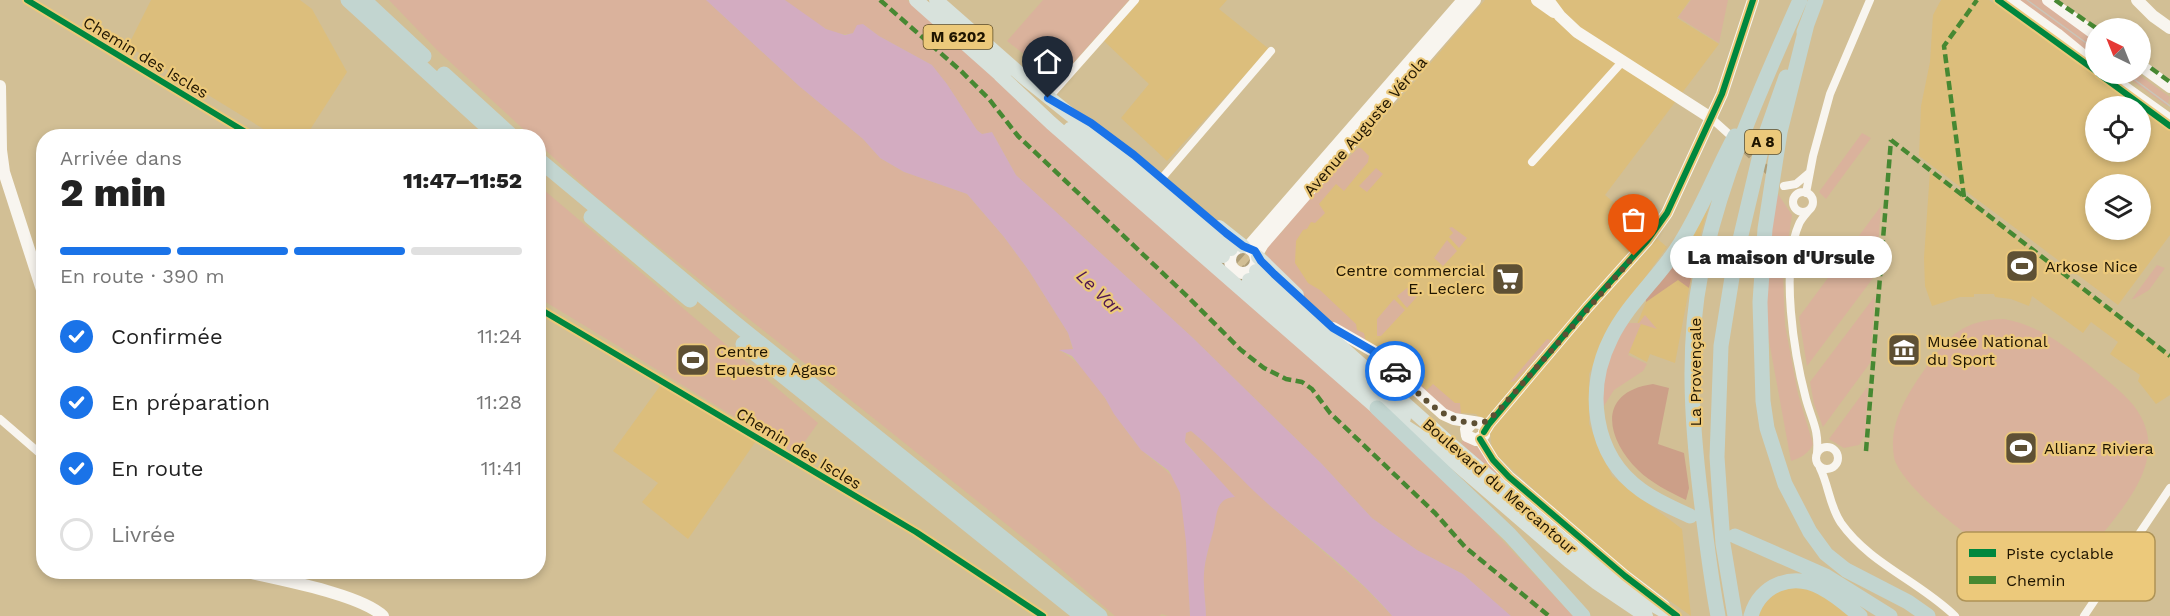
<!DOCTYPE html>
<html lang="fr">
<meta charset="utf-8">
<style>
:root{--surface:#fff;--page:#f6f6f6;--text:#222;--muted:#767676;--line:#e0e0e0;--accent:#1a73e8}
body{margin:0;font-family:"Work Sans",sans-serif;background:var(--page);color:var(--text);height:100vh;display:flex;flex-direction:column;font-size:22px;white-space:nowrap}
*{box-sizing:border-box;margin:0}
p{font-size:20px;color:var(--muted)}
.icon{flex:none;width:33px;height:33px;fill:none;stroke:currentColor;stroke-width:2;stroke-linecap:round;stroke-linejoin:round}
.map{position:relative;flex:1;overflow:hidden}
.drawer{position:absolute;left:36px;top:129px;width:510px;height:450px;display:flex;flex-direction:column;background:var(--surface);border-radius:24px;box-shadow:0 3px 9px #0003}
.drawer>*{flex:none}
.needle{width:39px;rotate:317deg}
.tools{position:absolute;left:2085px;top:18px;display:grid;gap:12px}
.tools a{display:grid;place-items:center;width:66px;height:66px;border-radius:50%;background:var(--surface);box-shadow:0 3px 9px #0003;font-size:30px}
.pin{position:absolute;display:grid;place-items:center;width:51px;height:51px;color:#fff;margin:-62px -26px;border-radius:50% 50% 50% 0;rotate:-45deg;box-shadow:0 0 6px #0007}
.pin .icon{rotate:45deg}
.courier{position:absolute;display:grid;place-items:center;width:60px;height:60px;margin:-30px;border:4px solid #1a73e8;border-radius:50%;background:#fff;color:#222;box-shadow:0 2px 8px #0007}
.bubble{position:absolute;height:42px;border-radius:21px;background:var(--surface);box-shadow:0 3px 9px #0003;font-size:20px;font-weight:800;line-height:42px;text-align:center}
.headline em{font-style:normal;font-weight:800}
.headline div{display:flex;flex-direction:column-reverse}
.headline{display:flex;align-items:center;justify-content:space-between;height:102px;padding:0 24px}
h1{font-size:39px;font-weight:800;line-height:45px}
.bar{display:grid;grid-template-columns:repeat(4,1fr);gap:9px 6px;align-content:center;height:72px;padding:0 24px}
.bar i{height:8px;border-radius:4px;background:var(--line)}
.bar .selected{background:var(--accent)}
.bar p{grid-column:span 4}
ol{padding:0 24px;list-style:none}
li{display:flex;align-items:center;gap:18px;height:66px}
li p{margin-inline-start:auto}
li .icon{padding:6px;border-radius:50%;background:var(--accent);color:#fff;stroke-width:4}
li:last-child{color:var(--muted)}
li i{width:33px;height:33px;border:3px solid var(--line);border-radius:50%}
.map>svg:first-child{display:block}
.built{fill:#dcbe7c;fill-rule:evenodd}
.green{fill:#dab29c}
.forest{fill:#cc9f88}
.water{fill:#d3acc1}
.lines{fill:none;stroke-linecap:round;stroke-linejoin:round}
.street-tunnel{stroke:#ae9d77;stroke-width:8;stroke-dasharray:8 4;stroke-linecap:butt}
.primary-tunnel{stroke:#ae9d77;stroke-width:14;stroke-dasharray:14 7;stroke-linecap:butt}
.street{stroke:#f8f5ef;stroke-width:8}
.secondary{stroke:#f8f5ef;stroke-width:12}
.primary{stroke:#d8e2dc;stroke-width:14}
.highway{stroke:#c2d5d0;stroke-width:15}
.tram{stroke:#cac4b8;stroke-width:1.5}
.quiet{stroke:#478832;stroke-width:4.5;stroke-dasharray:9 4.5;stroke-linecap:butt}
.cycleway-casing{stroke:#ecc97b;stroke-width:10}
.cycleway{stroke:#00873e;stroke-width:6}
.done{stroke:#5e5034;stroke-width:6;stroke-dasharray:0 10.8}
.route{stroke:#1a73e8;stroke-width:8}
.labels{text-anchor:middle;stroke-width:4.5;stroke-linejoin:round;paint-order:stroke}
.shield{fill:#ecc97b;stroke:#5c4b25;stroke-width:1.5}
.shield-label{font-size:15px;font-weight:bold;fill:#1f1500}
.street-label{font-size:16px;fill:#1f1500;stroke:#ecc97b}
.poi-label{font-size:16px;fill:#1f1500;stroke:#ecc97b;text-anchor:start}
.water-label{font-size:18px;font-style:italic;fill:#4e1650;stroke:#ecc97b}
.key{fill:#ecc97b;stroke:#ae9356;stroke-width:1.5}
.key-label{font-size:16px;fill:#1f1500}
</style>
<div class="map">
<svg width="2170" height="616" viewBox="0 0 2170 616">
<rect width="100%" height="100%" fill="#d2bf95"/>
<!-- built -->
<path class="built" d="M151 0H300L312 9 347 72 306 136H275L128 46Z
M1140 0H1227L1219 9 1269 49 1167 161 1121 118 1149 84 1104 41Z
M1485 0H1690L1677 18 1719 44 1605 195 1667 247 1616 318 1589 374V424L1612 476 1682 529 1691 616 1624 568 1552 506 1492 451 1490 429 1476 414 1450 412 1263 257Z
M1941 0H1989L2050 41 2138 106H2096V152H2140L2141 109 2170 131V235L2118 305 1919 156 1921 106 1930 62 1933 15ZM2140 184V230H2096V184Z
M1930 171 2170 356V395L2156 404 2138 381 2140 375 2110 354 2118 342 2091 322 2083 333 2032 296 2029 306 2011 299 1995 297 1994 294H1974V297H1960L1932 306 1925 286 1924 258Z
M1708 208 1697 247 1675 363 1650 354 1647 362 1626 351 1646 302V295Z
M660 386 756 441 688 539 642 502 658 483 613 451Z
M1798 586 1821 593 1848 616H1758L1761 608 1778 590Z"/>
<!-- green -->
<path class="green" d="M389 0H706L799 86 863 139 880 158 904 172 967 194 1004 237 1029 271 1068 333 1073 350 1060 351C1092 366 1116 422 1141 449 1157 467 1171 467 1180 492 1191 521 1188 583 1190 616H1168L1162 614 1159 616H1115L1045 555 596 197 539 144 538 136H531L437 50Z
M785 0H907L1370 410 1447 481 1573 616H1511L1463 574 1417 550 1372 518 1321 463 1192 337 1016 175 992 132 982 134 977 130 947 84 932 65 879 36 863 24C858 29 854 34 847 34 828 36 799 12 785 0Z
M1043 0H1129L1058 80 1007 41Z
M1691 0H1728L1719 43 1678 17Z
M2019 0H2041L2095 40V59Z
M2123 74H2138L2170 97 2167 106Z
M1862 133 1871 138 1826 199 1819 192Z
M1358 148H1361L1369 156 1368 162 1344 191 1336 184 1319 204 1325 213 1315 223 1311 222 1307 229 1303 230 1296 241 1295 263 1308 283 1320 290 1356 324 1357 330 1364 333 1366 342 1334 323 1267 262 1266 252 1268 247 1276 235 1281 233 1316 190Z
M1376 168 1383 174 1367 192 1359 186Z
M538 189 544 190 818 423 796 454 539 298Z
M1776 191 1792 215 1783 274 1785 325 1798 394 1813 444C1809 453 1801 458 1791 461L1767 330 1766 282Z
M1881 206 1876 274 1807 366 1799 317Z
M1452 227 1467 238 1459 248 1449 237 1453 233 1449 228Z
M1447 240 1457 251 1443 266 1434 258Z
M2157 265 2165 268 2149 290 2134 299H2132Z
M1412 284 1421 292 1407 308 1397 296Z
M1875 296 1870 363 1823 427 1814 404 1810 382Z
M1394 299 1405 310 1381 336H1377V319Z
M1645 315 1657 329 1641 324 1628 355 1647 364 1643 371 1614 390 1600 412 1605 368 1626 323H1639Z
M2004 319C2038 325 2064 345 2090 366 2105 379 2122 391 2134 406 2164 445 2142 483 2116 517 2106 530 2095 543 2082 553 2065 567 2045 572 2023 567 1993 560 1900 488 1894 457 1888 423 1908 393 1927 366 1949 335 1964 320 2004 319Z
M1547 339 1550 340 1549 344 1515 381 1510 382Z
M1378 352 1389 356 1427 390 1433 384 1455 403H1460L1461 414 1445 411Z
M1868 386 1865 435 1859 445 1844 448 1829 439Z
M1191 431 1226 462 1268 504 1364 587 1392 616H1206C1206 602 1203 588 1204 574 1205 558 1210 544 1213 529 1216 515 1216 498 1234 497L1185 441 1186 433Z
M1463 440 1480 449 1632 584 1557 530 1461 443Z"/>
<!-- forest -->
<path class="forest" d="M1687 239 1699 240 1689 288 1678 280 1646 302V295Z
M1653 384 1669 388 1658 444 1684 453 1689 488 1686 500C1670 492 1651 483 1638 470 1606 439 1596 392 1653 384Z"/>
<!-- water -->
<path class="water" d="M706 0H785L826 29 845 35 853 33 857 25 863 24 879 36 932 65 947 84 977 130 982 134 992 132 1016 175 1192 337 1321 463 1372 518 1417 550 1463 574 1511 616H1392C1356 573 1310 541 1268 504 1242 481 1219 454 1191 431L1186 433 1185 442 1235 497C1216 498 1217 514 1214 528 1210 544 1205 558 1204 574 1203 588 1206 602 1206 616H1190L1186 542 1180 493 1169 471 1141 450 1114 414 1105 398 1072 356 1059 350 1073 349 1068 333 1029 271 1004 237 967 194 904 172 880 158 863 139 799 86Z"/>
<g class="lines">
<!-- street-tunnel -->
<path class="street-tunnel" d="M1737 142 1774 176"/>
<!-- primary-tunnel -->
<path class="primary-tunnel" d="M1231 249 1256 271
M1223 256 1249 280"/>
<!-- street -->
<path class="street" d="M27 0 252 136
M1048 98 1135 0
M1711 118 1731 136
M1532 162 1622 62
M1162 178 1271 51
M1784 186 1796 184 1809 173
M1793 202a10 10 0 1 1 20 0a10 10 0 1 1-20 0Z
M1806 193 1813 156 1830 94 1870 0
M1810 209C1806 214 1801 219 1799 224 1780 268 1794 354 1806 399 1812 421 1819 429 1817 453
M538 308 916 532 1043 616
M0 419 44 457
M1816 458a11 11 0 1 1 22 0a11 11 0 1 1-22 0Z
M1820 468C1829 486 1829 505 1841 523 1870 564 1919 581 1955 616
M2084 616 2170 488"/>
<!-- secondary -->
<path class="secondary" d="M1537 0 1554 12
M1548 0 1560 16 1577 32 1711 118
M2010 0 2057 34 2096 66
M2048 0 2096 35
M2137 0 2153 16 2170 28
M2140 65 2170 87
M2106 74 2170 120
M0 86 1 150 4 172 44 296
M1230 260a13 13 0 1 1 26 0a13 13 0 1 1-26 0Z
M1248 247 1463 0
M1257 254 1263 244 1475 0
M1333 328 1373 351 1443 414 1454 419 1480 423
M1473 422 1466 429 1467 436 1476 440 1484 435
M1484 432 1489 424 1587 308 1647 241 1667 213 1722 94 1753 0
M1480 439 1493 460 1509 477 1625 576 1664 606
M247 572C280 580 360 594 383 616"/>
<!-- primary -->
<path class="primary" d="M916 0 1005 79
M936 0 1027 80 1143 173 1231 249
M1000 75 1051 123 1377 408 1438 448
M1070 129 1136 181 1223 256
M1219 227 1243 246
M1258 257 1297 295
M1256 271 1447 441 1570 546 1632 593 1673 616
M1249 280 1404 418
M1432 443 1569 561 1597 583 1646 616"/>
<!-- highway -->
<path class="highway" d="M348 0 497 136
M364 0 424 56
M1807 24 1780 132 1765 229 1760 302 1763 401 1767 428 1785 484 1810 532 1826 554 1846 570 1908 602 1928 616
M1804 32 1816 0
M444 74 512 136
M538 159 735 323 1100 616
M591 217 690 300
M743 344 1082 616
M1377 408 1510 535 1583 616
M1690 516C1673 508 1656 501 1641 490 1592 455 1585 389 1611 338 1627 305 1656 280 1676 250 1700 214 1715 173 1735 136
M1735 536 1826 576 1890 616
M1718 616C1712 585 1708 553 1704 522 1693 440 1685 354 1701 273 1720 178 1761 88 1800 0
M1735 616 1723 544 1717 457 1721 346 1734 265 1763 142 1786 77
M1751 616C1760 584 1793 572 1822 588 1836 595 1848 606 1860 616"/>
<!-- tram -->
<path class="tram" d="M2027 0 2096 50
M2127 74 2170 106"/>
<!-- quiet -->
<path class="quiet" d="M880 0 961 71 989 99 1018 136 1188 297 1241 350 1264 368 1286 379 1302 382 1312 389 1330 413 1435 513 1465 547 1549 616
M2055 0 2096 28
M2140 60 2170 82
M1891 140 2170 356
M1964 197 1944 46 1977 0
M1866 451 1891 140"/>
<!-- cycleway casing -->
<g class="cycleway-casing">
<path id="cycleway" d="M27 0 252 136
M1998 0 2096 71
M2099 74 2170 126
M538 308 916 532 1043 616
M1484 432 1489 424 1587 308 1647 241 1667 213 1722 94 1753 0
M1480 439 1493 460 1509 477 1625 576 1677 616"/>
</g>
<!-- cycleway -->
<use href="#cycleway" class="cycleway"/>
</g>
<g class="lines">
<!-- done -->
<path class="done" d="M1395 371C1419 393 1445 426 1481 423 1488 422 1498 411 1503 406L1634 256"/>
<!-- route -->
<path class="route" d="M1048 98 1091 123 1134 155 1226 233 1243 246 1255 251 1261 261 1274 274 1333 328 1373 351 1395 371"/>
</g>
<!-- icons -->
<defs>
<g id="stadium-square" transform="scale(1.725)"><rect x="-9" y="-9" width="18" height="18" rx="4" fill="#5e5034" stroke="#ecc97b"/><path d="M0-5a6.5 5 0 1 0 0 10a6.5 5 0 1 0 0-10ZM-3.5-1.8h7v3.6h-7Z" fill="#fff"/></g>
<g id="supermarket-square" transform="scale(1.725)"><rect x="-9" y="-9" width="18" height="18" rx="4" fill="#5e5034" stroke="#ecc97b"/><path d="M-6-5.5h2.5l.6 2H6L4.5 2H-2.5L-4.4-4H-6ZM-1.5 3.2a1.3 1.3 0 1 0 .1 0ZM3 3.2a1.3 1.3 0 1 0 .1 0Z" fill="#fff"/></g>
<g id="museum-square" transform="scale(1.725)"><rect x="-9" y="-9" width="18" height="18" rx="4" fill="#5e5034" stroke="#ecc97b"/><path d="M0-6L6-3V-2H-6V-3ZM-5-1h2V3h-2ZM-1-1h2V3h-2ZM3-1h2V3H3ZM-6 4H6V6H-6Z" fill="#fff"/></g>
</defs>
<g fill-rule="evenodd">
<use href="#stadium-square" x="2022" y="266"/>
<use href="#supermarket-square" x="1508" y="279"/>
<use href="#museum-square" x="1904" y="350"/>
<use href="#stadium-square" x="693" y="360"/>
<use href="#stadium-square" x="2021" y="448"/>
</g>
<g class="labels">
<!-- shield labels -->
<g class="shield">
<rect x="923.5" y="25" width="69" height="24" rx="4.5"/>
<rect x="1745" y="130" width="36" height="24" rx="4.5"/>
</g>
<g class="shield-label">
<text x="958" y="42">M 6202</text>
<text x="1763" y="147">A 8</text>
</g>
<!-- street labels -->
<g class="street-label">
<text transform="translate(146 57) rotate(31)" y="6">Chemin des Iscles</text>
<text transform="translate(1365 126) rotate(-49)" y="6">Avenue Auguste Vérola</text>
<text transform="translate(1695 372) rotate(-90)" y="6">La Provençale</text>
<text transform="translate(799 448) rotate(31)" y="6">Chemin des Iscles</text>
<text transform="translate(1500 486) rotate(41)" y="6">Boulevard du Mercantour</text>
</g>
<!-- poi labels -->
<g class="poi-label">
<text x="2045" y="272">Arkose Nice</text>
<text x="1485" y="276" text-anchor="end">Centre commercial<tspan x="1485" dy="18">E. Leclerc</tspan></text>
<text x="1927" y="347">Musée National<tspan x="1927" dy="18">du Sport</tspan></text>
<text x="716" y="357">Centre<tspan x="716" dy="18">Equestre Agasc</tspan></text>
<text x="2044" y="454">Allianz Riviera</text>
</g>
<!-- water labels -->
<g class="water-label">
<text transform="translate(1099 292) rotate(44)" y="6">Le Var</text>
</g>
</g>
<!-- legend -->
<rect x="1957" y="532" width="198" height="69" rx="9" class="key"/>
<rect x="1969" y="549" width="27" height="8" fill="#00873e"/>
<rect x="1969" y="576" width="27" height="8" fill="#478832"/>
<g class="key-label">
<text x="2006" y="559">Piste cyclable</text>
<text x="2006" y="586">Chemin</text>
</g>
</svg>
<div class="tools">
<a><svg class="needle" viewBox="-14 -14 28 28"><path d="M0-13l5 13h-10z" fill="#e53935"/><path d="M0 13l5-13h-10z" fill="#767676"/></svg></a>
<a><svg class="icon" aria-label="locate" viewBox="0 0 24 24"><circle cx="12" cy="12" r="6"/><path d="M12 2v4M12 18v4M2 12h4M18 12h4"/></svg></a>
<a><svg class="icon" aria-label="layers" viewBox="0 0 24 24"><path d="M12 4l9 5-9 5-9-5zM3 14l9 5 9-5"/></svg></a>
</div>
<div class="pin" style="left:1634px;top:256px;background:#ea580c"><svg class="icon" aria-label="bag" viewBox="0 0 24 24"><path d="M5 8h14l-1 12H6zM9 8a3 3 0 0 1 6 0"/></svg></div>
<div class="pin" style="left:1048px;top:98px;background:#1f2937"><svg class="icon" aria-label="home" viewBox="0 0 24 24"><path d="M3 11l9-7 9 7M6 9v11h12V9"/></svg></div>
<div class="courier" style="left:1395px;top:371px"><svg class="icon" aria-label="car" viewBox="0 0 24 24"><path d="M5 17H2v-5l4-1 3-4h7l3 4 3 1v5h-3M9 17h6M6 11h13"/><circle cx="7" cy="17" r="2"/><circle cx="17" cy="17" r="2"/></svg></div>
<div class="bubble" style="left:1670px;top:236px;width:222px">La maison d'Ursule</div>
<section class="drawer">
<div class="headline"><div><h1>2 min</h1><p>Arrivée dans</p></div><em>11:47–11:52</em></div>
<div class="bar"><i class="selected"></i><i class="selected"></i><i class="selected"></i><i></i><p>En route · 390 m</p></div>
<ol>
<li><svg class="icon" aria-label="check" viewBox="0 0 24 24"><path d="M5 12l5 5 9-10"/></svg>Confirmée<p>11:24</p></li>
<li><svg class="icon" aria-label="check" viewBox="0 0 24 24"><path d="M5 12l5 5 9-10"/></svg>En préparation<p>11:28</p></li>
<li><svg class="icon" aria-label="check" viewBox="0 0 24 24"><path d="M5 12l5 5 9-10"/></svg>En route<p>11:41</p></li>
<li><i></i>Livrée</li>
</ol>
</section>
</div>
